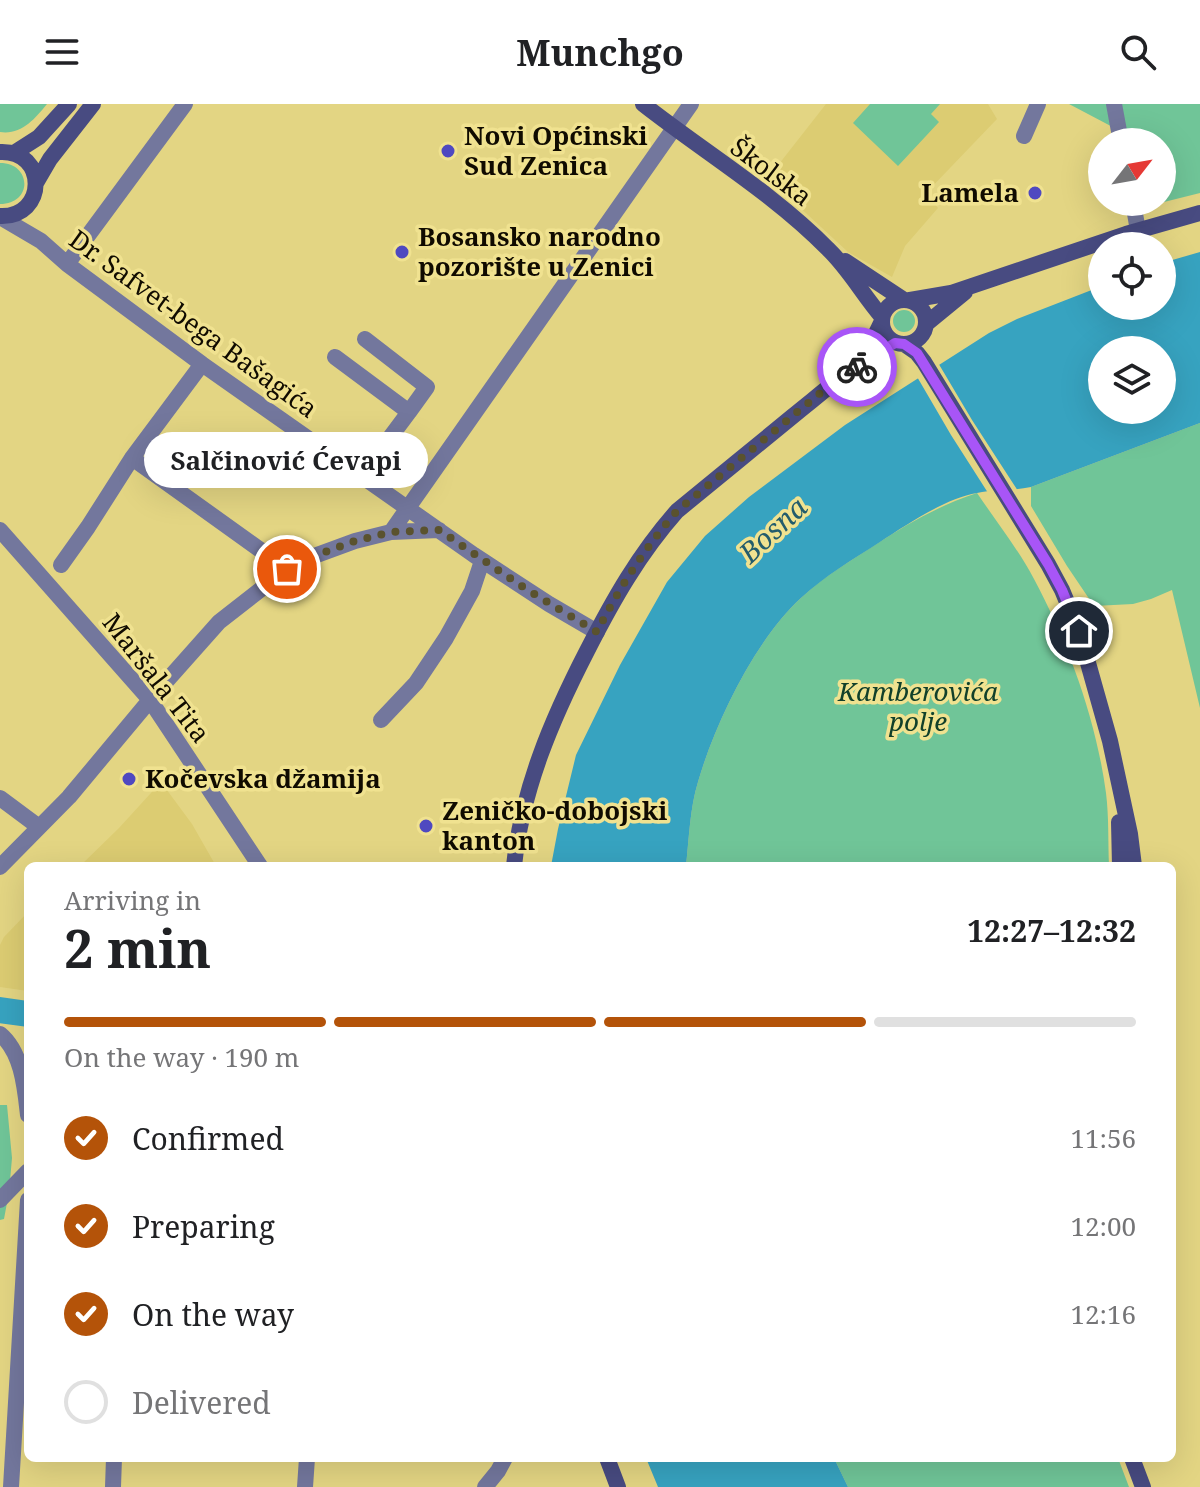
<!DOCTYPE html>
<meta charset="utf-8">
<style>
:root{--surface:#fff;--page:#f2f2f2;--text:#202124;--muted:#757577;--line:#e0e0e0;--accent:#b45309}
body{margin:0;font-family:"Noto Serif",serif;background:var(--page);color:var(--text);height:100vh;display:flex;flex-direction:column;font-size:30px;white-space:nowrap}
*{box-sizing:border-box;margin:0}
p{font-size:26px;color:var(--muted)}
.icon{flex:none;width:44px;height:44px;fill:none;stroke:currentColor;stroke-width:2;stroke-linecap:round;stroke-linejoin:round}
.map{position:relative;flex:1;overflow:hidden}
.side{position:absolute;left:24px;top:758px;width:1152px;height:600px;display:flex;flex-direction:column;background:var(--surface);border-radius:12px;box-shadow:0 8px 32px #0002}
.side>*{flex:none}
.needle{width:52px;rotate:59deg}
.fabs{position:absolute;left:1088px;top:24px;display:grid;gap:16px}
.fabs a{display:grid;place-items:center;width:88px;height:88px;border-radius:50%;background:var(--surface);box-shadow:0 8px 32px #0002;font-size:40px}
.pin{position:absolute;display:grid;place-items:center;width:68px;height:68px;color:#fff;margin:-34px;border:4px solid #fff;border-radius:50%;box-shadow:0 2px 8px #0007}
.courier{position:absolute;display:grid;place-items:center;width:80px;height:80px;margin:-40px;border:6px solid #a855f7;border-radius:50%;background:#fff;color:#222;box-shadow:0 2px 10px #0007}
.bubble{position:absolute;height:56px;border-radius:28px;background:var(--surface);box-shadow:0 8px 32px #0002;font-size:26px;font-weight:700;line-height:56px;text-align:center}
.summary em{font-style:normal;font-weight:700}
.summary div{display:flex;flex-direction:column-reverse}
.summary{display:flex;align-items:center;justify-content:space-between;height:136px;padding:0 40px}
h1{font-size:52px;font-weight:700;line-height:60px}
.bar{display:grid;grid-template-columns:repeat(4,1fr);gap:12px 8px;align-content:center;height:96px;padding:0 40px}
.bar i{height:10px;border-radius:6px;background:var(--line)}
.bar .current{background:var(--accent)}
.bar p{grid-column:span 4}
ol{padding:0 40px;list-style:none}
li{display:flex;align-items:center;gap:24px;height:88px}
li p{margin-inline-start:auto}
li .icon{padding:8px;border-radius:50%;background:var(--accent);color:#fff;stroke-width:4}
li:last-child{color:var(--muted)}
li i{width:44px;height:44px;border:4px solid var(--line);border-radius:50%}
header{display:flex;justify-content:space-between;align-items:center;height:104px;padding:0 40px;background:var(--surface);font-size:36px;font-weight:700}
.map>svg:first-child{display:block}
.built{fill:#dccc72}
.green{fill:#70c598}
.water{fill:#37a3c0;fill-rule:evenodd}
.pier{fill:#e3d583}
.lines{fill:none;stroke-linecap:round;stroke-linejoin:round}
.river{stroke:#37a3c0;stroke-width:26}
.street{stroke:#73779d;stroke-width:16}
.secondary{stroke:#484b81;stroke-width:16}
.done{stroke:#5a522e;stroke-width:8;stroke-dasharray:0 14.4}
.route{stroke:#a855f7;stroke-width:10}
.poi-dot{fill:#4f49c0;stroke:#f0e290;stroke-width:3}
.labels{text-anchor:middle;stroke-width:7;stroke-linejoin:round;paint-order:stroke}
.poi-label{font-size:26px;font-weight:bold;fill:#100b00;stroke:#f0e290;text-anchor:start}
.street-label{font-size:26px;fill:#100b00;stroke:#f0e290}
.park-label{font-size:26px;font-style:italic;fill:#11402a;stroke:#f0e290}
.water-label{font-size:28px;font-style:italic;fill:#235c6c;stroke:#f0e290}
</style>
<header><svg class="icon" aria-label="menu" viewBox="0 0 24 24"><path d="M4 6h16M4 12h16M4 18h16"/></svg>Munchgo<svg class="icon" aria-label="search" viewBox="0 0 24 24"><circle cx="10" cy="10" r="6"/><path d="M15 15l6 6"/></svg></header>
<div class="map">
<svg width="1200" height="1383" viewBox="0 0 1200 1383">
<rect width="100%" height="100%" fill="#e3d583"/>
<!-- built -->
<path class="built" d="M826 0H988L997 15 926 89 938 104 905 142 892 173 848 148 768 74Z
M161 678 192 720 216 762H80L119 724Z
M28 808V887L0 883V841L4 833Z"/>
<!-- green -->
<path class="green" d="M0 0H47C34 16 21 31 0 28Z
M870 0H940L931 10 939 18 898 62 853 19Z
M1069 0H1200V89L1140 104 1139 98H1162V38H1127L1124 29Z
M0 59C32 59 33 100 0 100Z
M893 217a11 11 0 1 1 22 0a11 11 0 1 1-22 0Z
M1200 319V604L1172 486 1151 495 1133 500 1094 502 1067 462 1031 402V383Z
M977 389C996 417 1018 445 1034 475 1069 541 1096 615 1106 689 1109 713 1108 738 1109 762H686C689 735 690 703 698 678 715 619 755 536 801 494 823 473 849 458 875 441 907 420 940 401 977 389Z
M0 1001H7L12 1054 9 1088 4 1115 0 1116Z
M834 1354H1118L1129 1383H848Z"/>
<!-- water -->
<path class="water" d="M1200 148V319L1031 383C1013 387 995 385 977 389 946 394 906 421 880 438 852 456 825 472 801 494 755 536 715 619 698 678 690 703 689 735 686 762H551L558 725 576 651 620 561 667 478 705 432 749 393 845 321 989 229 1017 215 1102 182V202H1162V159ZM1102 246H1162V306H1102Z
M646 1354H834L848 1383H658Z"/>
<!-- pier -->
<path class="pier" d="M937 257 972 316 1020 390 990 392 951 331 916 271Z"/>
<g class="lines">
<!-- river -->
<path class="river" d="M0 906 28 910"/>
<!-- street -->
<path class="street" d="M1114 0 1121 38
M1024 32 1038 0
M1133 98 1138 127
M0 113 41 137 67 160 202 260 474 451 549 500 597 528
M67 160 185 0
M365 235 427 283 409 308
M335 253 409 308 362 371
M132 354 287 465
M0 426 150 596 260 762
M391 428 691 0
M61 461 88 423 132 354 202 260
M381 616 416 579 446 534 472 487 482 457
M0 694 39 723
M0 763 69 693 155 590 219 518 287 465 306 455 355 437 391 428 439 426
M0 930C22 948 25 984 28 1011
M0 1096 28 1067
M11 1383 28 1096
M113 1383 114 1354
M305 1383 307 1354
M485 1383 498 1367 505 1354"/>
<!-- secondary -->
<path class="secondary" d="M643 0C704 48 773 89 828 145 849 165 863 191 882 213
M0 48C48 46 47 114 0 112
M14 49 39 33 69 0
M36 79 50 55 93 0
M845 157 904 196
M882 218a22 22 0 1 1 44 0a22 22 0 1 1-44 0Z
M910 196 951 189 1126 130 1200 109
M926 220 965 188
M904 240 917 249 924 258 1048 460 1062 486 1079 527 1110 637 1130 730 1134 762
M1119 718 1120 762
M514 762C522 685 552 615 587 547 613 496 639 450 677 407 716 375 754 344 793 312 825 285 864 260 881 219
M607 1354 618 1383
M1132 1354 1143 1383"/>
</g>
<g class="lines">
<!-- done -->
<path class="done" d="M287 465 306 455 355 437 391 428 439 426 526 485 597 528C619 484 645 444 677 407L835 277 857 263"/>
<!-- route -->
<path class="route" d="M857 263 895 239 904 240 917 249 1048 460 1062 486 1079 527"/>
</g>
<!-- markers -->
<g class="poi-dot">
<circle cx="448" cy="47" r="8"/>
<circle cx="1035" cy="89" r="8"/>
<circle cx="402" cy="148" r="8"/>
<circle cx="129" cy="675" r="8"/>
<circle cx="426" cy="722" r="8"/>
</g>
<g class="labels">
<!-- poi labels -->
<g class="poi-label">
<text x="464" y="41">Novi Općinski<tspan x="464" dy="30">Sud Zenica</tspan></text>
<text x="1019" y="98" text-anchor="end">Lamela</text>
<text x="418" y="142">Bosansko narodno<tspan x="418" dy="30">pozorište u Zenici</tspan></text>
<text x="145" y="684">Kočevska džamija</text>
<text x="442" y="716">Zeničko-dobojski<tspan x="442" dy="30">kanton</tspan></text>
</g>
<!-- street labels -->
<g class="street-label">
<text transform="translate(771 68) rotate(37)" y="9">Školska</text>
<text transform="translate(193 220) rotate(36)" y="9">Dr. Safvet-bega Bašagića</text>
<text transform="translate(156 574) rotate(52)" y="9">Maršala Tita</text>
</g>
<!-- park labels -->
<g class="park-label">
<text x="918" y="597">Kamberovića<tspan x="918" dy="30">polje</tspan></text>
</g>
<!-- water labels -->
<g class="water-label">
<text transform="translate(773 426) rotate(-43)" y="10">Bosna</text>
</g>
</g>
</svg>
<div class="fabs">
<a><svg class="needle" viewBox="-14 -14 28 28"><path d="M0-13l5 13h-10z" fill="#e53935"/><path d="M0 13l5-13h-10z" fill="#757577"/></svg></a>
<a><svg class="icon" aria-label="locate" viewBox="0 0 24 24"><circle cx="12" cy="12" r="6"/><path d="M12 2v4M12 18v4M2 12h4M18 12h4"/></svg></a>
<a><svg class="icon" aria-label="layers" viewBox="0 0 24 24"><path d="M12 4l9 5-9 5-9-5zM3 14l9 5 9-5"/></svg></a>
</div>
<div class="pin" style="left:287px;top:465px;background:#ea580c"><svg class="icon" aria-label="bag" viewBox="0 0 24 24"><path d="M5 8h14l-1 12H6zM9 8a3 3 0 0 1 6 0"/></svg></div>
<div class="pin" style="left:1079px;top:527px;background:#1f2937"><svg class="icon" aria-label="home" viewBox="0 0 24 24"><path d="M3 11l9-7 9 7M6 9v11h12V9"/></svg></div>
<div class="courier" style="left:857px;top:263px"><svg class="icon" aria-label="bike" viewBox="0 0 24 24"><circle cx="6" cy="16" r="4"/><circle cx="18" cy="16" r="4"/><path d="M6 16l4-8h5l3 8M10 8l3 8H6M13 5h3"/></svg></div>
<div class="bubble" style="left:144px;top:328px;width:284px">Salčinović Ćevapi</div>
<section class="side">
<div class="summary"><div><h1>2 min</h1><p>Arriving in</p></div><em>12:27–12:32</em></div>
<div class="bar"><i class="current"></i><i class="current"></i><i class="current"></i><i></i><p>On the way · 190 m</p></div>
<ol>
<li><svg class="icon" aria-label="check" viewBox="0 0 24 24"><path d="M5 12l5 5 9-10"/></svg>Confirmed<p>11:56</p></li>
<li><svg class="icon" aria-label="check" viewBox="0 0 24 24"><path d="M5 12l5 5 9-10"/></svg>Preparing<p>12:00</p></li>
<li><svg class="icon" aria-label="check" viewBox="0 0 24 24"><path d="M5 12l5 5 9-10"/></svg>On the way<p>12:16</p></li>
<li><i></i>Delivered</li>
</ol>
</section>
</div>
